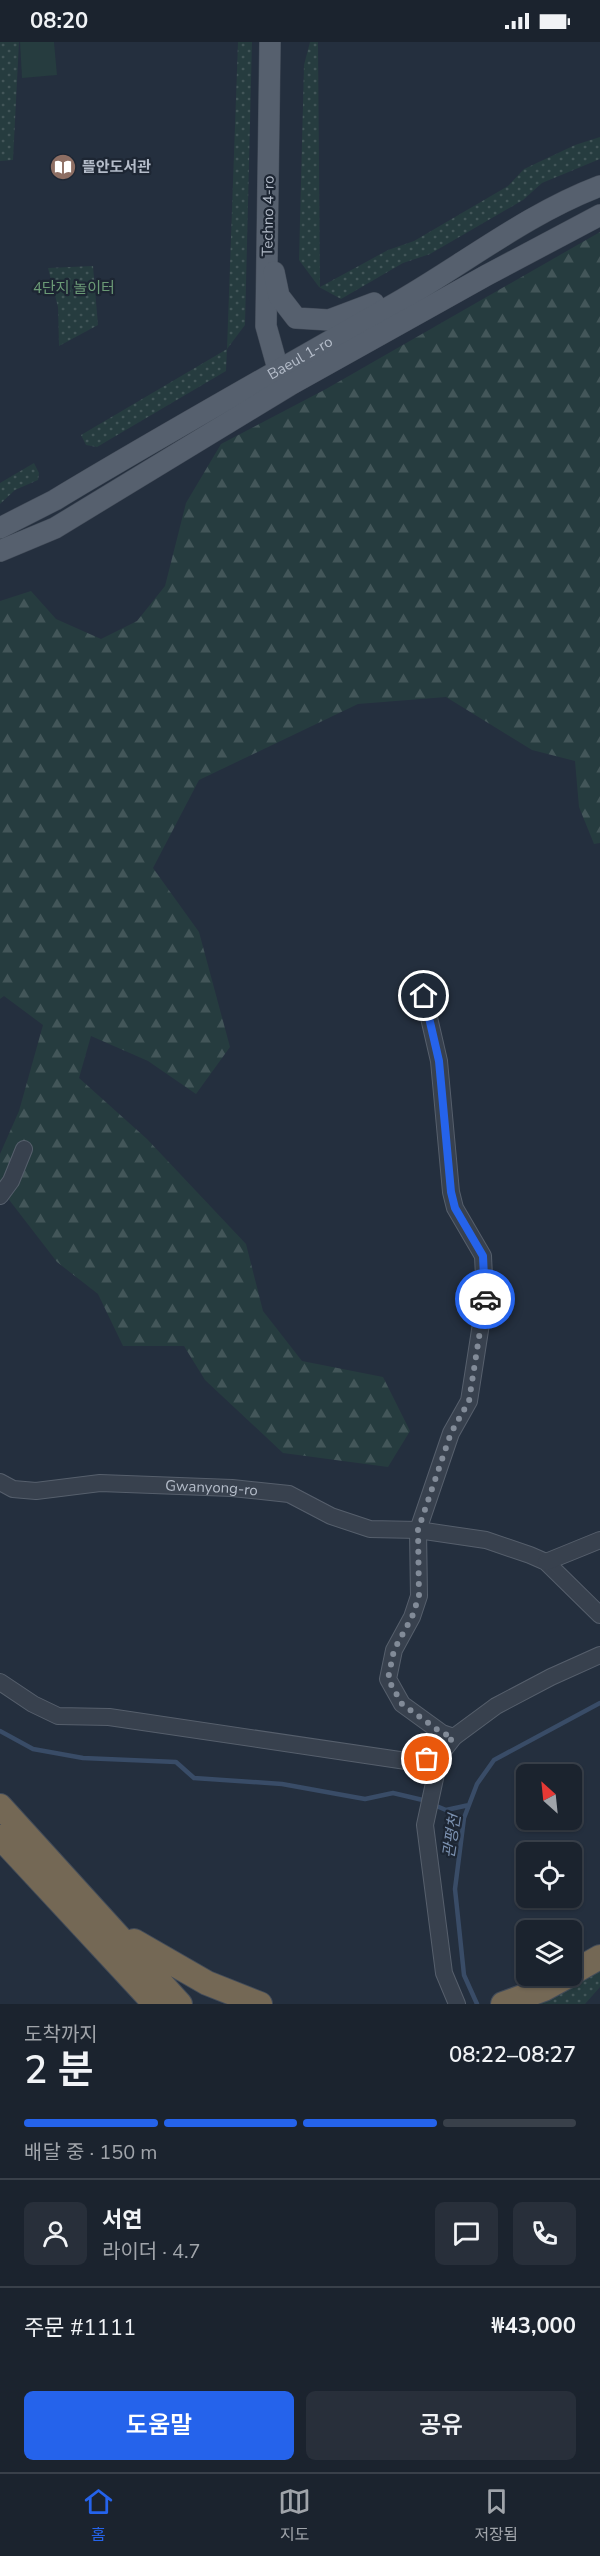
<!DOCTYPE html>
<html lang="ko">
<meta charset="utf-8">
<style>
:root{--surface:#1b232e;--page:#282f3a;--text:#f1f3f6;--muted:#a0a4aa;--line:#39404a;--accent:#2563eb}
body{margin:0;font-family:"Nunito Sans","Noto Sans KR",sans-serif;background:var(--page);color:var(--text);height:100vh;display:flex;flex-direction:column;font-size:22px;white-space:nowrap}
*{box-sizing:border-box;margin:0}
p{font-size:20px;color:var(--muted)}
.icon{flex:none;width:33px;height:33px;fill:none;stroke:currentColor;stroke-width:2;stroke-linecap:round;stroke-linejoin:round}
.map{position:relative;height:1962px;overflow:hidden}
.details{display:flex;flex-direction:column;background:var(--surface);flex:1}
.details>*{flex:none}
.needle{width:39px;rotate:333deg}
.fabs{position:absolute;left:516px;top:1722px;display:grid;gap:12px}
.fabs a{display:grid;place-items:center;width:66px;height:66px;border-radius:9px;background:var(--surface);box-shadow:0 2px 4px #0004,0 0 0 2px var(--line);font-size:30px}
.pin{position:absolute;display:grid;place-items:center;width:51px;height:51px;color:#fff;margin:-26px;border:3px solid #fff;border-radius:50%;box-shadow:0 2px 6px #0007}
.courier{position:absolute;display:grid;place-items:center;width:60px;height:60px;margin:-30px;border:4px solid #2563eb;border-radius:50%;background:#fff;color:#222;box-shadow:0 2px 8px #0007}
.head em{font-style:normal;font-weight:600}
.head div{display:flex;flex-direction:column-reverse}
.head{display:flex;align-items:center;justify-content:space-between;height:102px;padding:0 24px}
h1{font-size:39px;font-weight:600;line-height:45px}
.bar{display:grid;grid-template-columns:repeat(4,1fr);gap:9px 6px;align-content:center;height:72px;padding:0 24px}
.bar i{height:8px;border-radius:4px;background:var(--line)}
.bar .selected{background:var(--accent)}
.bar p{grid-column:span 4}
.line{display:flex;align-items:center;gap:15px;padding:0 24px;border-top:2px solid var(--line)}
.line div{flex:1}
.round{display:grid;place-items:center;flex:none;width:63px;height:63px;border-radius:9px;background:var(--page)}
.action{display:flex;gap:12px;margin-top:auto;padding:12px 24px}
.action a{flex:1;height:69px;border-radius:9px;background:var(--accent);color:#fff;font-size:24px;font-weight:600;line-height:69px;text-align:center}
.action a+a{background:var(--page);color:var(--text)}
.status{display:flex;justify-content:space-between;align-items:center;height:42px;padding:0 30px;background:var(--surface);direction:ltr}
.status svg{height:16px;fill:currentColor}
.menu{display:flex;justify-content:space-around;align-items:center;height:84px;border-top:2px solid var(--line);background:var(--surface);font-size:16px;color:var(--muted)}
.menu a{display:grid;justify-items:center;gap:3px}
.menu .selected{color:var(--accent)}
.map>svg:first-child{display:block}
.grass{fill:url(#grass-dots)}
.forest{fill:url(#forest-firs)}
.garden{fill:#263c3f}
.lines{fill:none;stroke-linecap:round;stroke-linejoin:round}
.stream{stroke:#394c67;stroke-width:4.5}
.minor-casing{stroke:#565f6c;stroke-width:18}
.major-casing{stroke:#414a57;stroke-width:22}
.highway-casing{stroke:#434c59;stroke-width:26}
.minor{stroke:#38414e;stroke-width:16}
.major{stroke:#56606e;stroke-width:21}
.highway{stroke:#746855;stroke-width:24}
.done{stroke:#828b98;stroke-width:6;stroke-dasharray:0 10.8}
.route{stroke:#2563eb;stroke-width:8}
.labels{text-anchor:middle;stroke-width:4.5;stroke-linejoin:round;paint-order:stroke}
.poi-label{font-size:15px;font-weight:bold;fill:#b4bcc9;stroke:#1d2633;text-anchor:start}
.street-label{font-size:15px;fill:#b4bcc9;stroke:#1d2633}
.park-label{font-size:15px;fill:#6b9a76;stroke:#1d2633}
.water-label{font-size:16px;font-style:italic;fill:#7c92b1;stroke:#1d2633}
</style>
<div class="status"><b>08:20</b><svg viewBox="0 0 49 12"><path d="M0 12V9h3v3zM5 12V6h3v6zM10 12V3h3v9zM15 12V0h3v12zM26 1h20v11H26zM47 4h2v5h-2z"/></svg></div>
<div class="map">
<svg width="600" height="1962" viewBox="0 0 600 1962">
<defs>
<pattern id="grass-dots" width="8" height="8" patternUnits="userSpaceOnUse" patternTransform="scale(1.5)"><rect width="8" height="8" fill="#263c3f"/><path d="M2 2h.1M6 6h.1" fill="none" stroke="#435659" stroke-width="1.8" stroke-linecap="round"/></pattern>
<pattern id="forest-firs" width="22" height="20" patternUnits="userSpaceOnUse" patternTransform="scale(1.5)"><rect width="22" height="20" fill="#263c3f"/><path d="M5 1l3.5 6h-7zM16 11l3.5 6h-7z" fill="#435659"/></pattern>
</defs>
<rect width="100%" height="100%" fill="#242f3e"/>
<!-- grass -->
<path class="grass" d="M0 0H19L13 118 0 119Z
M238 0H252L245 283 227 307 226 329 97 405 86 403 81 393 227 307Z
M310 0H318L320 245 388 208 414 199 508 144 524 127 575 103 600 95V117L542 141 523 158 430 212 403 221 341 257 319 245 299 218 304 23Z
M93 224 98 283 59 304 58 265 48 226Z
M34 421 39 431 38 438 15 448 0 462V441Z
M600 1925V1945L585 1962H535Z"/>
<!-- forest -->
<path class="forest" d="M600 190V801L594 802 579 765 575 719 532 708 446 655 358 662 199 738 153 826 199 890 230 1005 196 1052 148 1019 91 994 79 1036 147 1097 246 1202 263 1269 302 1319 383 1335 410 1389 388 1425 283 1411 205 1338 184 1304H123L98 1252 57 1220 0 1146V1112L19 1069 43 983 4 954 0 957V559L31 549 56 577 101 597 137 579 165 544 186 461 221 402 326 347Z"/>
<!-- garden -->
<path class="garden" d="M20 0H54L57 33 22 36Z"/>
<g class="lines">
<!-- stream -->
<path class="stream" d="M0 1689 33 1707 83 1716 176 1720 194 1736 282 1742 365 1757 393 1751 427 1759
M434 1763 446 1768 469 1763
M477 1962 464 1933 455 1847 464 1776 477 1742 494 1718 600 1661"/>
<!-- minor casing -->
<g class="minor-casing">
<g id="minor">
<path d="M424 954 439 1019 451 1150 455 1166 483 1214 485 1256 469 1359 451 1391 418 1488 419 1554 412 1575 394 1608 388 1637 402 1662 442 1691 454 1695"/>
<path d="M0 1154 11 1139 24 1107"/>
<path id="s1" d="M0 1440 13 1447 36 1449 100 1441 232 1446 289 1452 331 1474 370 1487 418 1488 486 1498 530 1513 546 1520 600 1573"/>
<path d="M546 1520 600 1498"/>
<path d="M0 1640 33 1662 58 1674 109 1675 413 1720 440 1713 454 1695 496 1664 551 1635 600 1613"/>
<path d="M440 1713 425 1783 444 1931 457 1962"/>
</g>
</g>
<!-- major casing -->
<g class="major-casing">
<g id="major">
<path d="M270 0 266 284 278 327 286 337"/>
<path d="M274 230 279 254 296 276 329 278 374 261"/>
<path id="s2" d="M0 486 55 458C169 389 287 324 403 257 468 219 529 171 600 144"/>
<path d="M0 509 55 486 290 343 487 233 600 173"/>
</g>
</g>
<!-- highway casing -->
<g class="highway-casing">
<path id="highway" d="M0 1764 180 1962
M0 1795 155 1962
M134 1899 207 1941 260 1962
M572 1931 600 1915
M503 1962 544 1947 568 1934"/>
</g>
<!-- minor -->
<use href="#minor" class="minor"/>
<!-- major -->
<use href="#major" class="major"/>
<!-- highway -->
<use href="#highway" class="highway"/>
</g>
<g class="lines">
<!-- done -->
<path class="done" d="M427 1717 440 1713 453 1695 442 1691 402 1662 388 1637 394 1608 412 1575 419 1554 418 1488 451 1391 469 1359 485 1257"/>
<!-- route -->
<path class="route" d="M424 954 439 1019 451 1150 455 1166 483 1214 485 1257"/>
</g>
<!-- icons -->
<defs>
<g id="library-disc" transform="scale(1.35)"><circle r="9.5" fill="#8d6e63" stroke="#1d2633"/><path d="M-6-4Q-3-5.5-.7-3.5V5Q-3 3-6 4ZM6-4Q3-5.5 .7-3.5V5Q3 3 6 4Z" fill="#fff"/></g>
</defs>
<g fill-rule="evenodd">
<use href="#library-disc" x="63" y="125"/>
</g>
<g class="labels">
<!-- poi labels -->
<g class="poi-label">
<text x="82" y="130">뜰안도서관</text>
</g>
<!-- street labels -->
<g class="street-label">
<text transform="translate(268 174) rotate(-89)" y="5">Techno 4-ro</text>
<text dy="5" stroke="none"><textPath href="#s2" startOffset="345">Baeul 1-ro</textPath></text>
<text dy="5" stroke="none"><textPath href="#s1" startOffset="214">Gwanyong-ro</textPath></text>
</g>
<!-- park labels -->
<g class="park-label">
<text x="74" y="251">4단지 놀이터</text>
</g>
<!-- water labels -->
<g class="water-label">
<text transform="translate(451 1794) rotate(-81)" y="6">관평천</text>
</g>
</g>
</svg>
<div class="fabs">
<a><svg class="needle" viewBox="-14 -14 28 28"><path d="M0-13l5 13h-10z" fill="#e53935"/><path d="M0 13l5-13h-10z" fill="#a0a4aa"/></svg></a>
<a><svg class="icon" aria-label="locate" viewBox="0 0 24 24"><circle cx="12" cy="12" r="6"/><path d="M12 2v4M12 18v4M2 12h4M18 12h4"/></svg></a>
<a><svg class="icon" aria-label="layers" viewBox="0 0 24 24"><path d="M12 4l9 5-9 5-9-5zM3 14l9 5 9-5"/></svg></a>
</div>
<div class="pin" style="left:427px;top:1717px;background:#ea580c"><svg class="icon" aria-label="bag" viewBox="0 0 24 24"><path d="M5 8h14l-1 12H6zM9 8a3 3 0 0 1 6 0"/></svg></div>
<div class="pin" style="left:424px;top:954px;background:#1f2937"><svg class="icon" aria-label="home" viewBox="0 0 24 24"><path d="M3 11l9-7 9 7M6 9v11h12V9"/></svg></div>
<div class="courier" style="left:485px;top:1257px"><svg class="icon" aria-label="car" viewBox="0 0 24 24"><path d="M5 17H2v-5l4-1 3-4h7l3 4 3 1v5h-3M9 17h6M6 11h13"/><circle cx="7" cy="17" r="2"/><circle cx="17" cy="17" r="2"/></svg></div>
</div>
<section class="details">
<div class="head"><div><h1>2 분</h1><p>도착까지</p></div><em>08:22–08:27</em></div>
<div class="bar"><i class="selected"></i><i class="selected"></i><i class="selected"></i><i></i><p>배달 중 · 150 m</p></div>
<div class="line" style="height:108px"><a class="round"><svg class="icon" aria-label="person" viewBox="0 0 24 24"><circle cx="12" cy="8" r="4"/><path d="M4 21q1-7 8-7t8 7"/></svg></a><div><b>서연</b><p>라이더 · 4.7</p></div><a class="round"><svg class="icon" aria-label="chat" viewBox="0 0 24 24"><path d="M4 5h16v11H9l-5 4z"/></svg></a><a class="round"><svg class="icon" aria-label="phone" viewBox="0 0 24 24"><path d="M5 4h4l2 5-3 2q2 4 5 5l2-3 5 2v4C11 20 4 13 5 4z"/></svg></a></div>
<div class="line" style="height:78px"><div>주문 #1111</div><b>₩43,000</b></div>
<div class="action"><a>도움말</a><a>공유</a></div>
</section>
<nav class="menu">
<a class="selected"><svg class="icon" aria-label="home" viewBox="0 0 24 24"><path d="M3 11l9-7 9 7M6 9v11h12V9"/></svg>홈</a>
<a><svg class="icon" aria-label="map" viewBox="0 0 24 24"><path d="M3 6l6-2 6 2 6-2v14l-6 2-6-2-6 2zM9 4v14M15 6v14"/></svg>지도</a>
<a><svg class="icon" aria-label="saved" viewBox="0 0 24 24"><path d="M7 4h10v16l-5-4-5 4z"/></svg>저장됨</a>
</nav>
